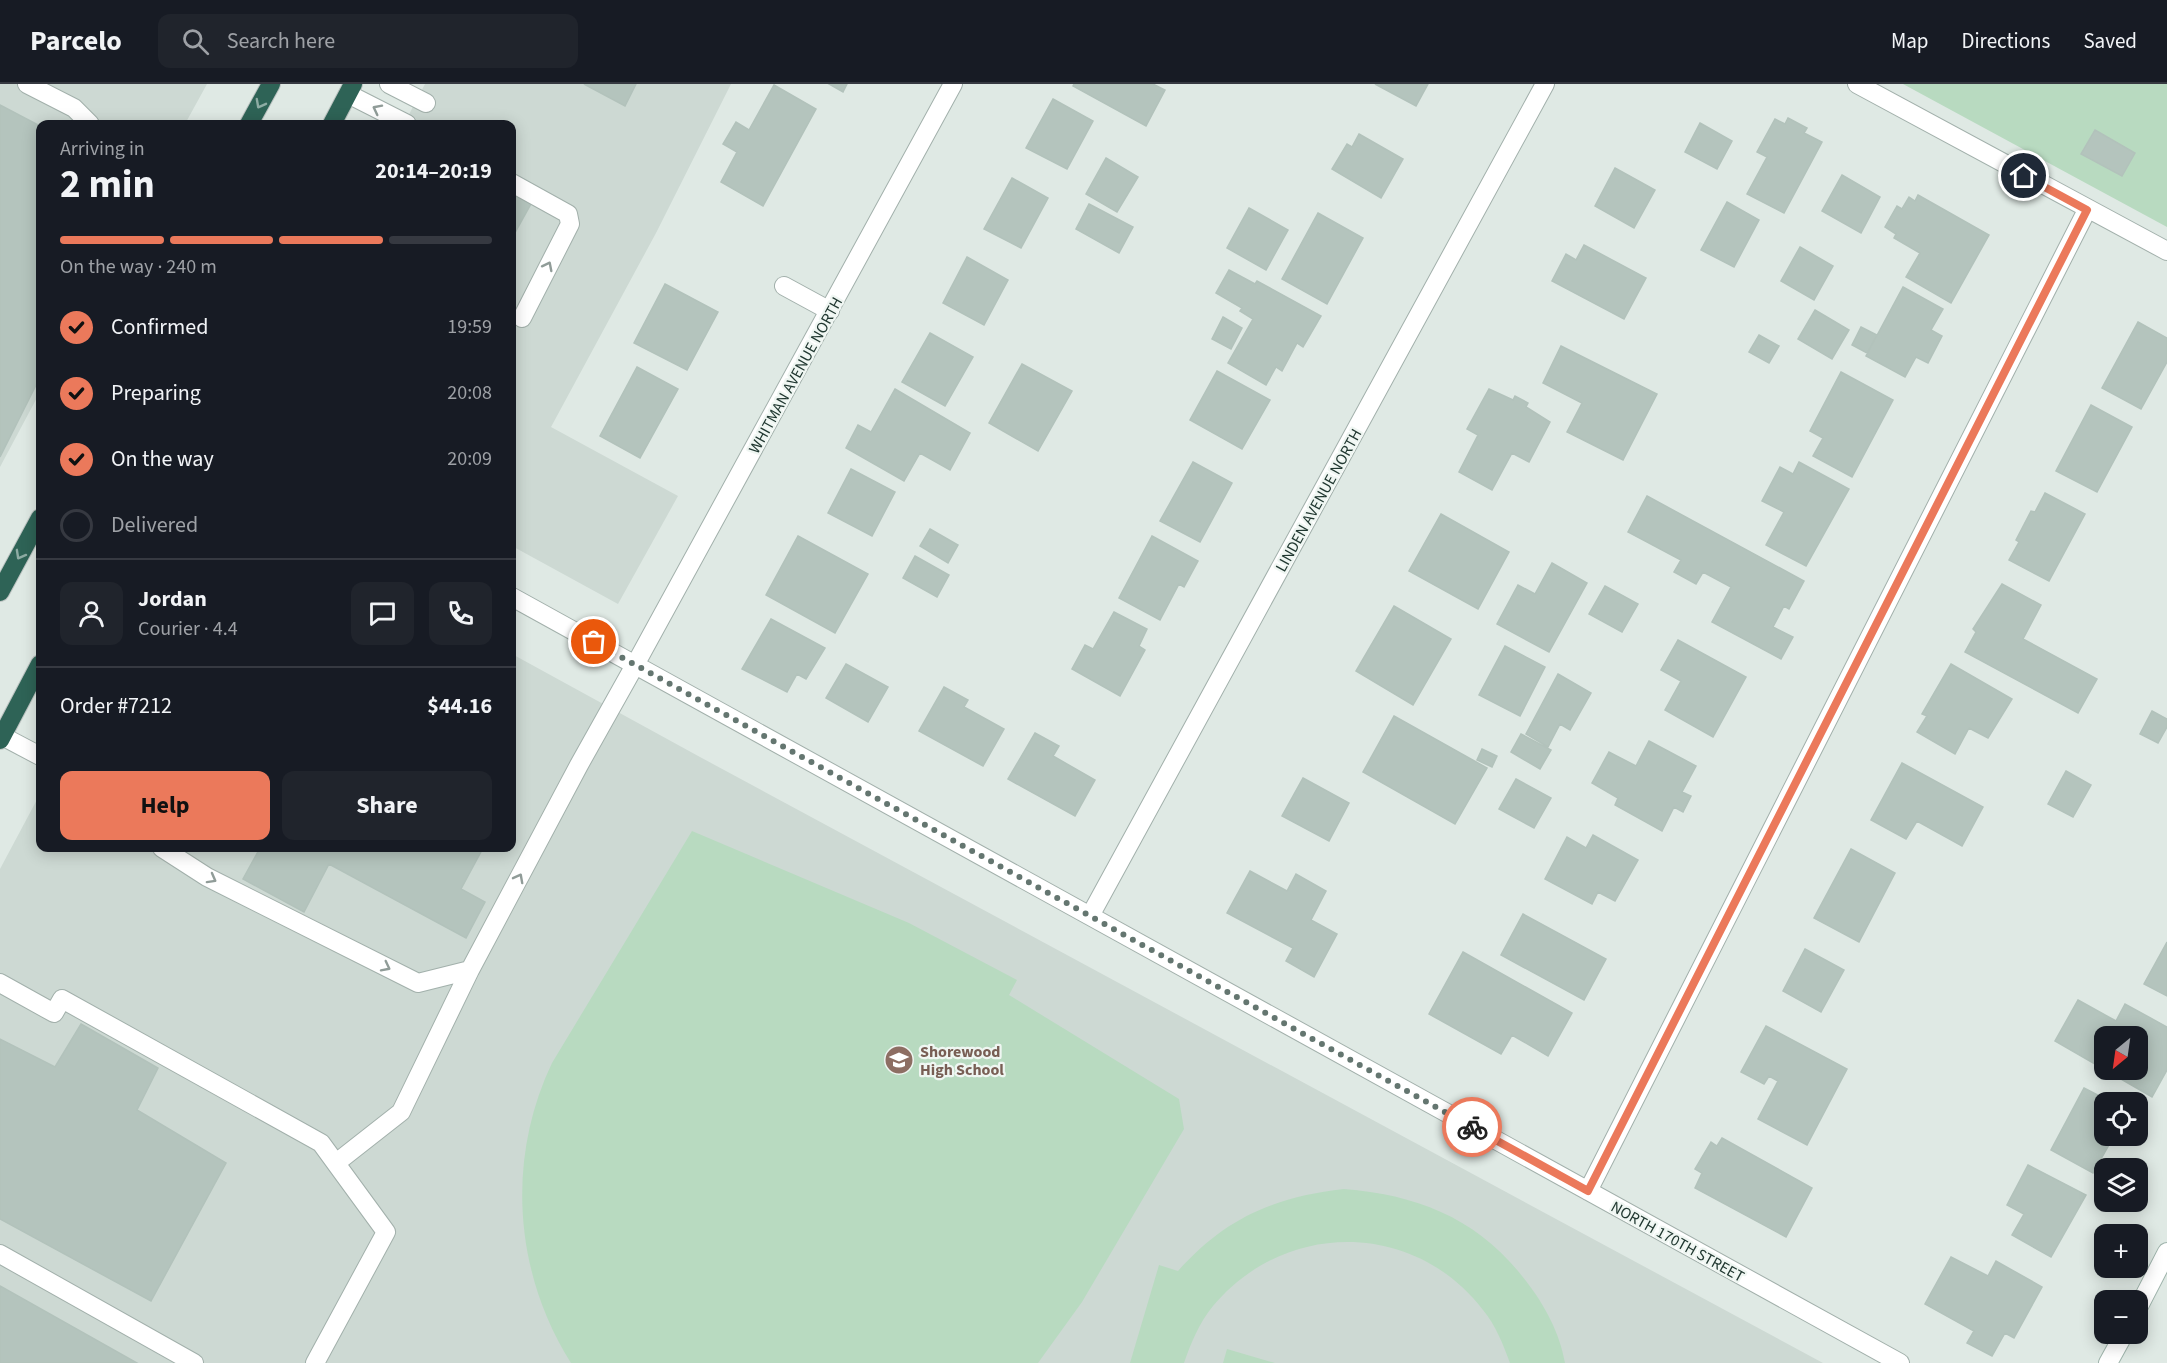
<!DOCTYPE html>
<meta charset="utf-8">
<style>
:root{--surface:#171b24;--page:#20242c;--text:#f1f3f6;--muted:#9ea1a6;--line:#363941;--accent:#eb795b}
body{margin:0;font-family:"Source Sans 3",sans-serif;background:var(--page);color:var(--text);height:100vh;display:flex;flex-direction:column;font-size:22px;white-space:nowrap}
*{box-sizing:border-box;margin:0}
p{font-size:20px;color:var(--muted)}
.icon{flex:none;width:33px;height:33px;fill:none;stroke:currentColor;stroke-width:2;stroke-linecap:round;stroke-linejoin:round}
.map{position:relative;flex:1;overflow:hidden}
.drawer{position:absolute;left:36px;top:36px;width:480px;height:732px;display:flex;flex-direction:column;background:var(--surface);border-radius:12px;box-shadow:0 3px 15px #0003}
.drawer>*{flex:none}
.needle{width:39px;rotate:209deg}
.tools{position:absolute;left:2094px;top:942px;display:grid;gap:12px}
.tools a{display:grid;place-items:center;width:54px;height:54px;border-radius:12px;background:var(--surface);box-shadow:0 3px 15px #0003;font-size:30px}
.pin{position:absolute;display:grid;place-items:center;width:51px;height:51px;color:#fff;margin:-26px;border:3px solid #fff;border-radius:50%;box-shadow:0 2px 6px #0007}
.courier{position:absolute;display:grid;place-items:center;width:60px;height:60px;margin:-30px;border:4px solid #eb795b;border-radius:50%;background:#fff;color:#222;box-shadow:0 2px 8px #0007}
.headline em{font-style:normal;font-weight:700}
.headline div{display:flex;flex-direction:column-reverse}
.headline{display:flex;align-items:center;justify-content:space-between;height:102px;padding:0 24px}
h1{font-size:39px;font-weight:700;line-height:45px}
.bar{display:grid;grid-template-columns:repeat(4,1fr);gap:9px 6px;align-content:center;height:72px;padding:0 24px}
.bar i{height:8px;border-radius:4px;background:var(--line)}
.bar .selected{background:var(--accent)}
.bar p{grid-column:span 4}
.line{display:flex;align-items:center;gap:15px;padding:0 24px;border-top:2px solid var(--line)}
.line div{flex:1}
.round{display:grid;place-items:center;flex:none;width:63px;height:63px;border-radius:12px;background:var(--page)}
ol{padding:0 24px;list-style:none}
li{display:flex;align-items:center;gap:18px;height:66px}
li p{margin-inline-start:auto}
li .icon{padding:6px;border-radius:50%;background:var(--accent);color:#111;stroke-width:4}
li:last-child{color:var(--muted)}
li i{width:33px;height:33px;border:3px solid var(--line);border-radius:50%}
.action{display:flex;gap:12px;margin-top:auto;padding:12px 24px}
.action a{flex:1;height:69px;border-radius:12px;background:var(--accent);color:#111;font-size:24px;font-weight:700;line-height:69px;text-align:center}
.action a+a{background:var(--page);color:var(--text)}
header{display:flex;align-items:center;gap:36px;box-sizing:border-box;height:84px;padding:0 30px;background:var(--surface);border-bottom:2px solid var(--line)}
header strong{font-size:28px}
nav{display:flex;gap:33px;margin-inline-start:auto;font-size:21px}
.search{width:420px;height:54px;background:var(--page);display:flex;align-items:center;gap:15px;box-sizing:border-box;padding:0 21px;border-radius:12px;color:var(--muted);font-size:22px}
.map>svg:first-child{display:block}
.built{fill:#cdd9d3}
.green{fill:#b8dac0}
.building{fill:#b4c4bd;stroke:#b2c2bb;stroke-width:1.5;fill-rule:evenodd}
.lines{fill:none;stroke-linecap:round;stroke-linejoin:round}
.lane-casing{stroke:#a2b0ab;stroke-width:20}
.street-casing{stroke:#a2b0ab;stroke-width:20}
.secondary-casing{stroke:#9fb4ac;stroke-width:20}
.highway-casing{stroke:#bcc3c1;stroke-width:20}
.lane{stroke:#fff;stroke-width:18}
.street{stroke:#fff;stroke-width:18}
.secondary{stroke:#fff;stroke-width:18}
.highway{stroke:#2e6356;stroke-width:18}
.oneway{stroke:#8eaca4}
.oneway2{stroke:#909c98}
.done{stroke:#647670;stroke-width:6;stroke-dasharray:0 10.8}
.route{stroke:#eb795b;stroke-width:8}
.labels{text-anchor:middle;stroke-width:4.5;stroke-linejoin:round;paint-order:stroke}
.street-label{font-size:16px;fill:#213831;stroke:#eff6f2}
.education-label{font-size:16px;font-weight:bold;fill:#785e54;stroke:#eff6f2;text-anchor:start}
</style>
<header>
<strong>Parcelo</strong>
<div class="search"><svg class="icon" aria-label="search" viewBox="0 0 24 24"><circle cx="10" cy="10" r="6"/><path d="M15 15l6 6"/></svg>Search here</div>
<nav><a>Map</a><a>Directions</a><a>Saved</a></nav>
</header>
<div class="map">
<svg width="2167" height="1279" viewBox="0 0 2167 1279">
<rect width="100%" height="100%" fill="#dfe9e4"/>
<!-- built -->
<path class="built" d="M0 0H207L185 40H40V308L0 383Z
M425 0H731L656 149 551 343 678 412 618 520 512 462V40H404Z
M512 570 700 673 1823 1279H0V785L40 710V764H512Z"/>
<!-- green -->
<path class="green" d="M1903 0H2167V143Z
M692 747 909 839 1017 896 1009 911 1179 1015 1184 1045 1082 1218 1038 1279H571C514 1189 506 1075 552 979Z
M1344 1105C1419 1111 1479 1135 1526 1197 1544 1220 1560 1249 1565 1279H1510C1503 1260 1496 1242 1483 1226 1414 1136 1285 1136 1213 1222 1199 1239 1191 1259 1184 1279H1130L1159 1181 1178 1187C1225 1134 1274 1113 1344 1105Z
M1227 1265 1275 1279H1223Z"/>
<!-- building -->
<path class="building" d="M584 0H636L625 22Z
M829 0H847L843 8Z
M1074 0H1153L1165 6 1146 42 1073 2Z
M1375 0H1428L1416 22Z
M774 1 816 25 763 122 721 98 737 68 723 60 736 38 749 46Z
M1053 15 1093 37 1067 85 1026 64Z
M0 21 40 42V257L38 262 40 264V293L0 373Z
M1788 34 1807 44 1804 49 1822 58 1784 129 1747 110 1767 73 1757 68 1775 35 1785 40Z
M1700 39 1732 57 1717 85 1685 68Z
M2095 46 2135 69 2122 92 2081 70Z
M1359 50 1403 75 1381 114 1332 85 1347 60 1352 63Z
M1106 74 1138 93 1117 128 1086 110Z
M1615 84 1655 106 1634 144 1595 122Z
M1842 91 1880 113 1861 149 1822 127Z
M1012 94 1048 114 1021 164 984 145Z
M512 106 532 118 512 154Z
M1918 111 1989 151 1951 219 1906 193 1920 169 1894 154 1896 150 1885 143 1897 122 1902 125 1909 113 1915 117Z
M1727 118 1759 136 1734 183 1701 166Z
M1089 120 1133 143 1119 169 1076 145Z
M1249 124 1288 146 1266 186 1227 164Z
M1318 129 1363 154 1327 220 1282 195Z
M1584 161 1646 194 1624 235 1552 197 1566 170 1576 176Z
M1800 163 1833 182 1814 216 1781 197Z
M967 173 1008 196 984 241 943 219Z
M1229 186 1255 200 1257 197 1321 232 1303 263 1297 259 1282 287 1276 283 1266 301 1228 279 1253 235 1240 227 1242 224 1216 209Z
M665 200 718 228 687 286 634 259Z
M1903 203 1943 225 1931 246 1942 252 1928 279 1916 273 1905 293 1866 272Z
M1815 226 1849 246 1832 275 1798 255Z
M1223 233 1242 244 1231 265 1212 255Z
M2138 238 2167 254V278L2141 325 2102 304Z
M1861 243 1877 251 1867 269 1852 261Z
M930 249 973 273 945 322 902 298Z
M1759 251 1779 262 1769 279 1749 268Z
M1561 262 1657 310 1623 376 1567 348 1582 319 1543 299Z
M1022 280 1072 307 1038 367 989 339Z
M637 283 678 305 640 374 600 352Z
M1217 287 1270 316 1242 365 1190 336Z
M1841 288 1893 316 1852 393 1813 372 1823 354 1810 347Z
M895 305 970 349 950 386 920 369 904 397 846 364 858 341 871 348Z
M1489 305 1513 316 1515 312 1528 319 1526 323 1550 338 1529 378 1512 369 1492 406 1459 388 1478 351 1467 345Z
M2091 321 2132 343 2097 408 2056 387Z
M1193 378 1232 399 1200 458 1160 437Z
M1799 378 1849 405 1806 482 1766 461 1784 428 1762 417 1780 383 1793 390Z
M851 385 895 408 872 452 828 429Z
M2045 409 2085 430 2049 497 2009 476 2019 458 2016 456 2031 427 2035 428Z
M1647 412 1804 497 1789 525 1784 522 1773 543 1793 553 1781 575 1712 538 1731 503 1703 488 1696 500 1674 488 1681 476 1628 448Z
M1441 430 1509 468 1478 525 1409 487Z
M930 445 958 461 948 479 920 462Z
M798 452 868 490 835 549 766 511Z
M1152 452 1198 477 1184 503 1179 500 1160 536 1119 514Z
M915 472 949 491 937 513 903 494Z
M1552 479 1587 499 1549 568 1497 540 1518 501 1535 510Z
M2002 500 2041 521 2023 555 2097 595 2078 629 1965 568 1976 548 1973 545Z
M1605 502 1638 520 1622 548 1589 530Z
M1394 522 1451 555 1413 621 1356 587Z
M1114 528 1147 545 1139 562 1145 566 1120 612 1072 585 1085 561 1093 565Z
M771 535 825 564 806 595 797 590 787 608 742 585Z
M1678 556 1746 593 1713 653 1665 626 1681 597 1661 586Z
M1505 562 1545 583 1520 632 1479 611Z
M846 580 888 603 868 638 826 614Z
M1951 580 2012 615 1988 654 1969 644 1955 670 1917 648 1927 632 1922 630Z
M1558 590 1591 609 1570 646 1560 640 1548 663 1526 650Z
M944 603 968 616 964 623 1004 645 983 682 919 647Z
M2152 627 2167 635V643L2158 659 2140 650Z
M1394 632 1487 684 1455 740 1363 688Z
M1035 649 1059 662 1053 672 1095 696 1075 732 1008 695Z
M1521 650 1551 666 1540 685 1511 668Z
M1649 657 1696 682 1682 708 1691 712 1683 728 1674 723 1662 747 1615 721 1618 714 1592 699 1609 668 1636 682Z
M1482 665 1497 672 1492 683 1477 676Z
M1902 679 1983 723 1962 762 1917 737 1906 755 1871 736Z
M2066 687 2091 701 2073 733 2048 720Z
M1303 694 1349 719 1329 757 1282 732Z
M1516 695 1551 714 1534 744 1499 725Z
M1593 751 1638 776 1615 817 1598 808 1592 820 1545 795 1567 753 1586 764Z
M260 764H483L461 805 485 818 466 854 329 780 304 828 243 795Z
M1851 765 1895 789 1859 858 1814 834Z
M1250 787 1287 807 1296 790 1326 807 1311 836 1337 850 1314 893 1286 877 1293 864 1227 829Z
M1523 830 1606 875 1584 916 1501 871Z
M2167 858V912L2144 900Z
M1805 865 1844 886 1821 928 1783 907Z
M1463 868 1572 929 1548 972 1512 951 1501 970 1429 930Z
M2078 916 2116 937 2125 920 2167 943V986L2152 1013 2055 957ZM2104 952H2138V986H2104Z
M81 940 158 984 137 1026 226 1079 151 1217 0 1135V955L55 983Z
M1766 942 1847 985 1807 1061 1758 1035 1778 997 1769 992 1764 1000 1741 988Z
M2084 1004 2111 1018H2104V1052H2114L2093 1089 2051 1066Z
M1722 1054 1812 1104 1786 1153 1695 1104 1702 1089 1695 1085 1711 1058 1717 1062Z
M2028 1081 2086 1111 2051 1173 2012 1151 2024 1130 2007 1121Z
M1951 1173 1988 1192 1996 1177 2042 1203 2014 1254 2005 1249 1992 1272 1967 1259 1974 1247 1925 1220Z
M0 1202 137 1279H0Z"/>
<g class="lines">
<!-- lane casing -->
<g class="lane-casing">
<path id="lane" d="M27 0 74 24 90 40
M389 0 426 19
M348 10 407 40
M512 99 568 130 570 140 522 234
M784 202 830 227
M2 652 40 672
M162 764 207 793 418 899 470 886 579 681 635 581
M0 899 54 929 62 915 321 1059 386 1148 315 1279
M336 1079 401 1028 470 886
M0 1170 194 1279"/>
</g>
<!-- street casing -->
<g class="street-casing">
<path id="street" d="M1857 0 2167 167
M512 513 1900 1279
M635 581 953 0
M1090 832 1545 0
M1588 1107 2087 126"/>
</g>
<!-- secondary casing -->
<g class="secondary-casing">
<path id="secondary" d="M2138 1224 2167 1168
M2108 1279 2124 1250"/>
</g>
<!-- highway casing -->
<g class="highway-casing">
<path id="highway" d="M249 40 271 0
M332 40 353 0
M0 508 40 434
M0 656 40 580"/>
</g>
<!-- lane -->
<use href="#lane" class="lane"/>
<!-- street -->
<use href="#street" class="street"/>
<!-- secondary -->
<use href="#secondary" class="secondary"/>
<!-- highway -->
<use href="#highway" class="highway"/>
</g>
<!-- one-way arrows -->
<defs><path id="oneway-chevron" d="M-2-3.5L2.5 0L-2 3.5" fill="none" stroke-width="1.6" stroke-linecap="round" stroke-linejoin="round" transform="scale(1.5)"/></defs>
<g class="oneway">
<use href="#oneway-chevron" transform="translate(260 20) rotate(118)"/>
<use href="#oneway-chevron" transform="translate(20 471) rotate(119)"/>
</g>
<g class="oneway2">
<use href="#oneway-chevron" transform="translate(377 25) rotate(-153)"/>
<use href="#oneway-chevron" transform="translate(548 182) rotate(-63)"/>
<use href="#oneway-chevron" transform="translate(519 794) rotate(-62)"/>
<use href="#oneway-chevron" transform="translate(212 795) rotate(29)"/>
<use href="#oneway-chevron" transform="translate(386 883) rotate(27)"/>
</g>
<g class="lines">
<!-- done -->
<path class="done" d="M594 558 1472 1043"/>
<!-- route -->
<path class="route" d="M1472 1043 1588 1107 2087 126 2024 92"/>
</g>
<!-- icons -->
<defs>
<g id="school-disc" transform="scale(1.5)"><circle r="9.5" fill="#8d6e63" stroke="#eff6f2"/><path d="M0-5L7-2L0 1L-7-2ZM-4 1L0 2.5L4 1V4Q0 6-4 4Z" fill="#fff"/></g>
</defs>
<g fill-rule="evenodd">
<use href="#school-disc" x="899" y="976"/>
</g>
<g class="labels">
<!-- street labels -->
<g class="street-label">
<text transform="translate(795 291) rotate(-61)" y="6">WHITMAN AVENUE NORTH</text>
<text transform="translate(1318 416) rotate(-61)" y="6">LINDEN AVENUE NORTH</text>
<text transform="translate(1678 1157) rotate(29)" y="6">NORTH 170TH STREET</text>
</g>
<!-- education labels -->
<g class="education-label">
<text x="920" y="973">Shorewood<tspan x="920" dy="18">High School</tspan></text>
</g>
</g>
</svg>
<div class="tools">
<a><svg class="needle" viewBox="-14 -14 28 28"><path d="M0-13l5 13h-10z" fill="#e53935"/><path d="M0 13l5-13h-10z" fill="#9ea1a6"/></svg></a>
<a><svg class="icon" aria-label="locate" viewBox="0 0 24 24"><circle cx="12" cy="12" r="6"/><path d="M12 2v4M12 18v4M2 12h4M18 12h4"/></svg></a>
<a><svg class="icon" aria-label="layers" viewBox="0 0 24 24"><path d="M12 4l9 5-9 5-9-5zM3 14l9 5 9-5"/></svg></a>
<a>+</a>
<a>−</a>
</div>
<div class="pin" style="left:594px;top:558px;background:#ea580c"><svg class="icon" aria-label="bag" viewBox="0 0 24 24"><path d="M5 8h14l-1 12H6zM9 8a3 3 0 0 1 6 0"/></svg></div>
<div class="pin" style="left:2024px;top:92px;background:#1f2937"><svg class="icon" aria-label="home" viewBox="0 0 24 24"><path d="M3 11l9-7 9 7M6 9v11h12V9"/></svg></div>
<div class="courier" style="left:1472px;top:1043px"><svg class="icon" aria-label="bike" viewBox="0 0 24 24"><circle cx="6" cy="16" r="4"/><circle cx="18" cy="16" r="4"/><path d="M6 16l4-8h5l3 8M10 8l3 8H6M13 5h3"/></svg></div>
<section class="drawer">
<div class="headline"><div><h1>2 min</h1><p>Arriving in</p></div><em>20:14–20:19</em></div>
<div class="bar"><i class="selected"></i><i class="selected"></i><i class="selected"></i><i></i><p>On the way · 240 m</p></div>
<ol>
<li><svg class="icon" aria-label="check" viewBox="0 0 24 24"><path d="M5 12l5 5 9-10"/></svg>Confirmed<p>19:59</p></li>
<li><svg class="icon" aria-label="check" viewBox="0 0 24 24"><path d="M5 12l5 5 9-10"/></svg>Preparing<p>20:08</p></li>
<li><svg class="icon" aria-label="check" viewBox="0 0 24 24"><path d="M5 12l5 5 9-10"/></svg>On the way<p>20:09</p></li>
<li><i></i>Delivered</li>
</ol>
<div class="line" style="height:108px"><a class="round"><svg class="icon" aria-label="person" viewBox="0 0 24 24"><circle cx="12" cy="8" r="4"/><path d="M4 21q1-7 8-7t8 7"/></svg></a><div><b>Jordan</b><p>Courier · 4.4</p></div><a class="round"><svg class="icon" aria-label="chat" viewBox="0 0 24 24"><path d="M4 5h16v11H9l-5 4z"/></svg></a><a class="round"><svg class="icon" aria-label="phone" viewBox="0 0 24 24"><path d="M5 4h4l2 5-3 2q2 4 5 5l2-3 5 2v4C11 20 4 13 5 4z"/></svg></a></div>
<div class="line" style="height:78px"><div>Order #7212</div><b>$44.16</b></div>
<div class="action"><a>Help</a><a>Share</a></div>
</section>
</div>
